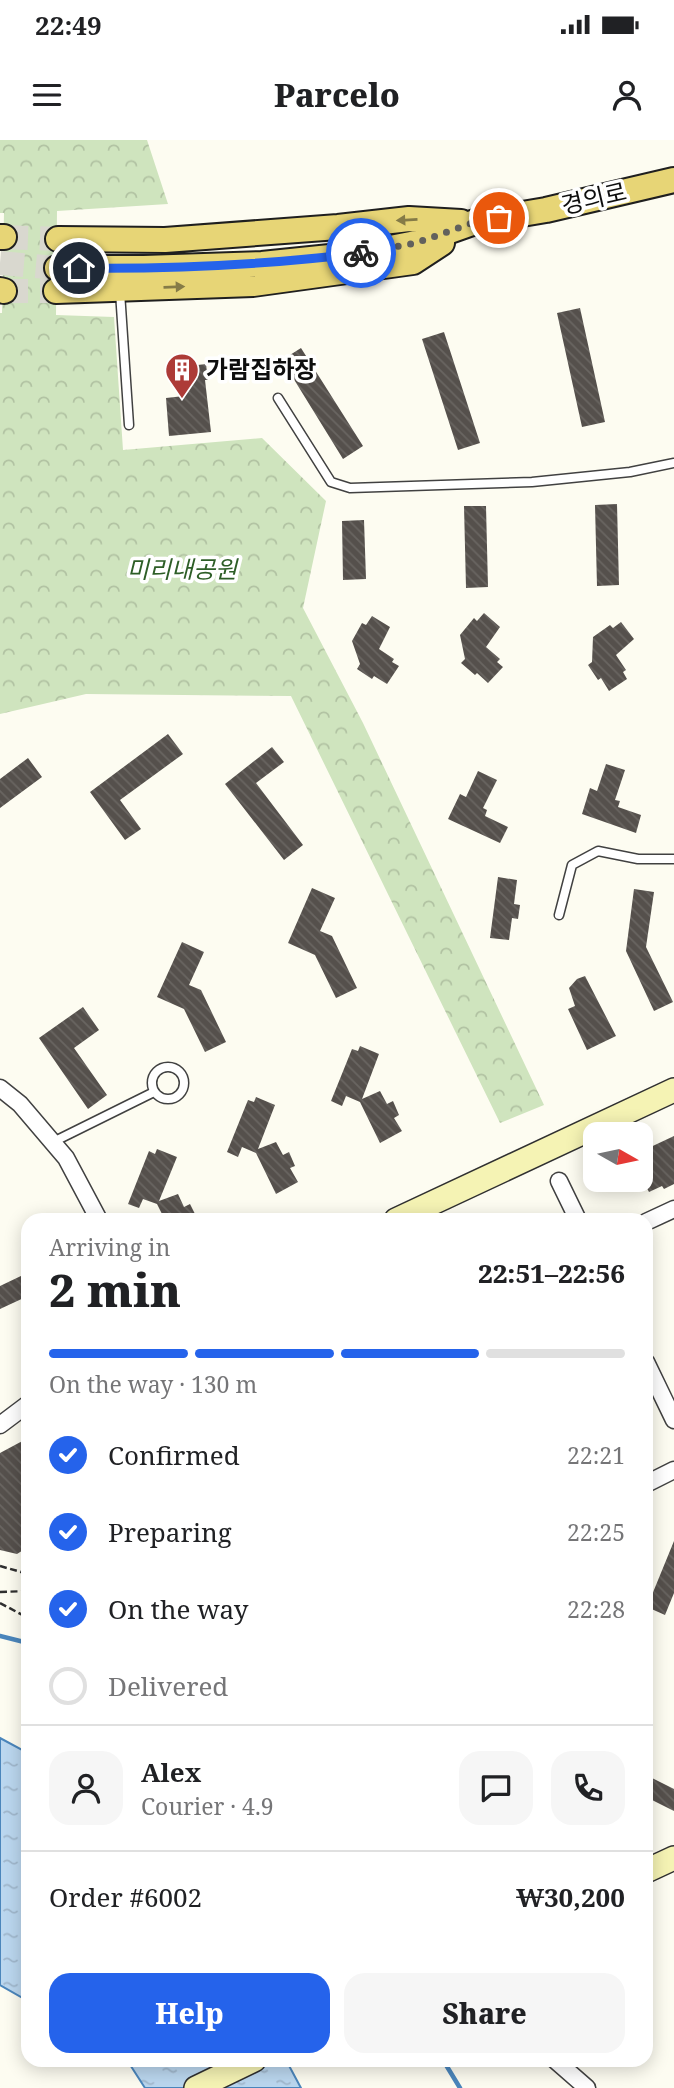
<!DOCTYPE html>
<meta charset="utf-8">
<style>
:root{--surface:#fff;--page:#f6f6f6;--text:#202124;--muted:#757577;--line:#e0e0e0;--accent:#2563eb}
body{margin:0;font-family:"Noto Serif","Noto Sans KR",serif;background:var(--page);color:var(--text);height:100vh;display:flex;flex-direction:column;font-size:26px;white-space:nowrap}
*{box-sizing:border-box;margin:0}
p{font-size:23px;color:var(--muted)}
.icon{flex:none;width:38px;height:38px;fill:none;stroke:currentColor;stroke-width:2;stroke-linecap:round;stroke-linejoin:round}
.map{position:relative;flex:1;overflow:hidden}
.panel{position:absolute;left:21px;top:1073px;width:632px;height:854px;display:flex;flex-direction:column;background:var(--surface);border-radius:21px;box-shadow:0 4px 18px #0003}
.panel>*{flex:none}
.needle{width:46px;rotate:99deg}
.controls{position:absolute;left:583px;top:982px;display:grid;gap:14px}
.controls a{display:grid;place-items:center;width:70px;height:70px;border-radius:14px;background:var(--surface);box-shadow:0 4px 18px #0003;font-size:35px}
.pin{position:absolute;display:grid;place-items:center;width:60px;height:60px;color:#fff;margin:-30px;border:4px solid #fff;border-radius:50%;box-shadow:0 2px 7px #0007}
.courier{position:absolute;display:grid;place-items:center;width:70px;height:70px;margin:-35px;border:5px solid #2563eb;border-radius:50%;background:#fff;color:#222;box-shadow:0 2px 9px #0007}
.summary em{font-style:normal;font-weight:800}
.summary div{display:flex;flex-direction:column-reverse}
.summary{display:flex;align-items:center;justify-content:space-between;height:119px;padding:0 28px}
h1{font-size:46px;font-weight:800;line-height:52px}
.bar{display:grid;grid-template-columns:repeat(4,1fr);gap:10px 7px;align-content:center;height:84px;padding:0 28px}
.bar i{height:9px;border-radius:5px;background:var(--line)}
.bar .selected{background:var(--accent)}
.bar p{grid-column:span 4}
.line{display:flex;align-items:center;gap:18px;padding:0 28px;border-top:2px solid var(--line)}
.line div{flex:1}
.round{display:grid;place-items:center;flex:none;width:74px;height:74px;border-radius:21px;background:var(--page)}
ol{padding:0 28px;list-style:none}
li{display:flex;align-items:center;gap:21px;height:77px}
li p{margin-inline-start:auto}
li .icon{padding:7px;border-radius:50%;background:var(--accent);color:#fff;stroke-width:4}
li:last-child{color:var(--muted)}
li i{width:38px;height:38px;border:4px solid var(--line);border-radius:50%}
.button{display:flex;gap:14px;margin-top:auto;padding:14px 28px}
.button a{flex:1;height:80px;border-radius:21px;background:var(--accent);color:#fff;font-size:28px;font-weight:800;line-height:80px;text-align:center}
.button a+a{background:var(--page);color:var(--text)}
.status{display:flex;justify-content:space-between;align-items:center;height:49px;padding:0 35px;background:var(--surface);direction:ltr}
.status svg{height:19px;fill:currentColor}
header{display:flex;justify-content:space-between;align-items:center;height:91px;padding:0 28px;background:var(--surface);font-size:32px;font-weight:800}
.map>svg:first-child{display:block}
.park{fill:url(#park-crowns)}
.water{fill:url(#water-ripples);stroke:#4b86bc;stroke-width:2}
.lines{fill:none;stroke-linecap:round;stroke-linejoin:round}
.stream{stroke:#4b86bc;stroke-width:4.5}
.building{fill:url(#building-back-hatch)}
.primary-tunnel{stroke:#d9d8cf;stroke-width:24;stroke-dasharray:24 12;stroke-linecap:butt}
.lane-casing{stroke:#414141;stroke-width:11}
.street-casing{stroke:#414141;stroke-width:19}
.secondary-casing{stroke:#303030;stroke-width:26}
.primary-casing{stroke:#1f1f1f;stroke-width:28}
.path{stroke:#303030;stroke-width:2.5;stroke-dasharray:7 3.5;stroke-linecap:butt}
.lane{stroke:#fff;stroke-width:8}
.street{stroke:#fff;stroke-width:16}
.secondary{stroke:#f5f3b4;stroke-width:23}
.primary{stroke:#e7d576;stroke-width:24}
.oneway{fill:#857b47}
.done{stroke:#62615d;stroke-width:7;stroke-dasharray:0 12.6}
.route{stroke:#2563eb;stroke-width:9}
.labels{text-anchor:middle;stroke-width:7;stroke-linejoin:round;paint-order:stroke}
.street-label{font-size:24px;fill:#0e0e0e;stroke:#fff}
.poi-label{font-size:24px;font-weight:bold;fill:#0e0e0e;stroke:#fff;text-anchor:start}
.park-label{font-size:24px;font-style:italic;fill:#2d5e26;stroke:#fff}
</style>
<div class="status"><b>22:49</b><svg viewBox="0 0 49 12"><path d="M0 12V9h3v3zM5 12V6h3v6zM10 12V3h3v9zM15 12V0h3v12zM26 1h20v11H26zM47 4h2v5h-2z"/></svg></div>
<header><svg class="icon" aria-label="menu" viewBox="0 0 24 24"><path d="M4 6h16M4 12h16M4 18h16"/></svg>Parcelo<svg class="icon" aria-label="person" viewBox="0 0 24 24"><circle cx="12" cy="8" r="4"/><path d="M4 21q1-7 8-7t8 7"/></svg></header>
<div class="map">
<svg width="674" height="1948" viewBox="0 0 674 1948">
<defs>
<pattern id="park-crowns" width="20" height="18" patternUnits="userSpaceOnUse" patternTransform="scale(1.75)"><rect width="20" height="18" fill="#cfe4be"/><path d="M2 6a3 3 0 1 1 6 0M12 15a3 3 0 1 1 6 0" fill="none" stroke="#b1c2a2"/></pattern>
<pattern id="water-ripples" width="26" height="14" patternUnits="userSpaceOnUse" patternTransform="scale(1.75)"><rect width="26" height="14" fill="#bbd7ef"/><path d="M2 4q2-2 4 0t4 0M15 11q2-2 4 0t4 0" fill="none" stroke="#a0b7cc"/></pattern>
<pattern id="building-back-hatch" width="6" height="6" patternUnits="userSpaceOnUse" patternTransform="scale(1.75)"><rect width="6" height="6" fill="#55504c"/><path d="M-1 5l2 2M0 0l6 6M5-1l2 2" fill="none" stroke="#696561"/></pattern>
</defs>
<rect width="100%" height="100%" fill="#fdfcf1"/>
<!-- park -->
<path class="park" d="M0 0H147L168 64 57 71 56 175 114 177 123 310 262 298 326 361 303 468 363 583 544 965 500 983 291 556 86 554 0 574V173H2L4 73H0Z"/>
<!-- water -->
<path class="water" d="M0 1598 28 1613V1861L0 1845Z
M127 1920H286L301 1948H145Z"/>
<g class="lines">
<!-- stream -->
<path class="stream" d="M0 1496 28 1503
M443 1920 460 1948"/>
</g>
<!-- building -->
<path class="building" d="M580 168 605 282 582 287 557 173Z
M444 192 480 303 458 310 422 199Z
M301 208 363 306 343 319 282 220Z
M206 224 208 240H205L211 292 169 296 166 258 184 256 181 227Z
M617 364 619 445 597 446 595 365Z
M464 366H486L488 447 466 448Z
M364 380 366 439 343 440 342 381Z
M484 473 500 487 486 507 500 519 497 522 503 527 488 543 477 533 475 535 461 523 465 519 460 495 474 478 477 481Z
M372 476 390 487 379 509 394 519 392 522 399 526 387 544 374 536 372 539 357 529 360 524 352 501 362 483 366 485Z
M621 482 634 499 616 515 626 530 623 532 627 539 609 551 601 538 598 540 588 525 592 522 593 497 610 485 613 488Z
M168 594 183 614 120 660 141 689 125 700 90 652Z
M272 607 284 622 256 643 303 705 284 720 225 644Z
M28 618 42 637 0 668V639Z
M606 624 625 630 615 660 620 661 618 667 641 675 636 693 582 674 590 648 597 651Z
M478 631 497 640 483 668 487 670 485 676 508 687 500 703 448 679 460 654 466 657Z
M498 737 517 740 514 764 520 765 518 779 512 778 509 800 490 798Z
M312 748 335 758 320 791 332 796 357 848 336 858 315 815 288 803Z
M634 749 654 752 646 807 673 862 654 871 626 811Z
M182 802 204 812 189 845 201 850 226 902 205 912 184 869 157 857Z
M585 836 616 896 587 910 568 869 575 866 569 848 577 839Z
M83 867 99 890 74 908 107 955 88 969 39 898Z
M360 906 379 914 362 959 380 951 387 964 393 961 399 975 394 978 402 991 380 1003 360 962 346 956 342 966 331 961 352 909 358 911Z
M256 957 275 965 258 1009 276 1002 283 1015 289 1012 295 1026 290 1028 298 1042 276 1054 256 1013 242 1007 238 1017 227 1012 248 960 254 962Z
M674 996V1044L664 1049 662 1046 649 1052 640 1035V1012Z
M157 1009 177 1017 159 1061 178 1054 184 1067 190 1064 198 1080H165L157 1064 143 1059 139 1068 128 1064 149 1011 155 1014Z
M23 1135 28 1147V1156L0 1169V1146Z
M28 1298V1407L17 1414 0 1410V1313Z
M674 1401V1453L665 1475 647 1467Z
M646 1635 674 1649V1671L646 1657Z"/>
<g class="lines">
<!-- primary-tunnel -->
<path class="primary-tunnel" d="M4 97 58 99
M0 123 57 128
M4 151H56"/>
<!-- lane casing -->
<g class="lane-casing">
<path id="lane" d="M120 152 129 285
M278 258 331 342 350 348 532 342 630 332 674 323
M559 775 572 725 598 711 638 719H674
M152 943a16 16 0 1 1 32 0a16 16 0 1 1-32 0Z
M53 1002 154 952"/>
</g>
<!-- street casing -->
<g class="street-casing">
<path id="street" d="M0 948 20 964 66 1018 99 1080
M559 1041 578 1080
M646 1082 674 1069
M646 1222 674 1280
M0 1285 28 1264
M646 1344 674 1330
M555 1920 587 1948"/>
</g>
<!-- secondary casing -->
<g class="secondary-casing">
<path id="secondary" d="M396 1080 674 950
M646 1731 674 1718
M196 1948 254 1920"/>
</g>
<!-- primary casing -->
<g class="primary-casing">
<path id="primary" d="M0 97H4
M58 99 165 100 338 87 409 79 461 82
M57 128H144L262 124 359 114 416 103 475 82 546 70 674 40
M0 150 4 151
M56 151 253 144 413 122 442 103"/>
</g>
<!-- path -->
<path class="path" d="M0 1426 28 1434
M0 1452 28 1451
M0 1463 28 1478"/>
<!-- lane -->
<use href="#lane" class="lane"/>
<!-- street -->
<use href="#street" class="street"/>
<!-- secondary -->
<use href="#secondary" class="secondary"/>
<!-- primary -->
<use href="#primary" class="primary"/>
</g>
<!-- one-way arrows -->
<defs><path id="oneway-solid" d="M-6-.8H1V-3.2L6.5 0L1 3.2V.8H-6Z" transform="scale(1.75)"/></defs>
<g class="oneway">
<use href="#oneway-solid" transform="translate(407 80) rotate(177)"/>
<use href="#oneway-solid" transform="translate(174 147) rotate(-2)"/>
</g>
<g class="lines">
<!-- done -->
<path class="done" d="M361 113 416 103 475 82 499 78"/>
<!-- route -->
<path class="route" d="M79 128C173 129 267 125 361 113"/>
</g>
<!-- icons -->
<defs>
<g id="building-pin" transform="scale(1.75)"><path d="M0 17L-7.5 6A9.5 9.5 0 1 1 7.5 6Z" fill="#ad3b37" stroke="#fff"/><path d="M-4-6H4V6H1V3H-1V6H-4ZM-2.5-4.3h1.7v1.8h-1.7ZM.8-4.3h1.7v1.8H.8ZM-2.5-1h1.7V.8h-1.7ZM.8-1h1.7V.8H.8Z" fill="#fff"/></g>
</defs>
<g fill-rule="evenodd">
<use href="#building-pin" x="182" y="230"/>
</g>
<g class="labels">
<!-- street labels -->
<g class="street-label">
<text transform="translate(594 59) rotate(-13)" y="8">경의로</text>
</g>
<!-- poi labels -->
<g class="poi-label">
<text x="206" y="238">가람집하장</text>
</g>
<!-- park labels -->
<g class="park-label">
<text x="182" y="438">미리내공원</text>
</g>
</g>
</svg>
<div class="controls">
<a><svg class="needle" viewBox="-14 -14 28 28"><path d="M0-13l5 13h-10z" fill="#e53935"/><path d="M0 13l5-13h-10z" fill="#757577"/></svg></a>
</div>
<div class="pin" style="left:499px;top:78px;background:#ea580c"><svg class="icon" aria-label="bag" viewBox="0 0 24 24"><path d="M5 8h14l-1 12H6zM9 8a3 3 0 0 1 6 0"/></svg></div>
<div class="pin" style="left:79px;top:128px;background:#1f2937"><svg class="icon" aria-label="home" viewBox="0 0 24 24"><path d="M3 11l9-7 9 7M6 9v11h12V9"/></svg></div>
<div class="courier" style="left:361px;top:113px"><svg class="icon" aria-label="bike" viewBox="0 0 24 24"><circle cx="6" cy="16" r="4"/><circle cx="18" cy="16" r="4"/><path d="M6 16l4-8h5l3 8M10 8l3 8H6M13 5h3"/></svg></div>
<section class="panel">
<div class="summary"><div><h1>2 min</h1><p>Arriving in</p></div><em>22:51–22:56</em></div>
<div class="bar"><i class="selected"></i><i class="selected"></i><i class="selected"></i><i></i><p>On the way · 130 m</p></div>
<ol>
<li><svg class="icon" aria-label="check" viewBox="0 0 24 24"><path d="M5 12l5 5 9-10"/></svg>Confirmed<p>22:21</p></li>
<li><svg class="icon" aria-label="check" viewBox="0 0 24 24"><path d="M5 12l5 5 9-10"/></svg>Preparing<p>22:25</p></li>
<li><svg class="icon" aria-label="check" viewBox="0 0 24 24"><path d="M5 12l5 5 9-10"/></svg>On the way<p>22:28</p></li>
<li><i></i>Delivered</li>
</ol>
<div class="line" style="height:126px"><a class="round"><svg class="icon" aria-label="person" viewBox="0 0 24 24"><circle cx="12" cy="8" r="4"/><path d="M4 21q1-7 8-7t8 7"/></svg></a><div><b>Alex</b><p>Courier · 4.9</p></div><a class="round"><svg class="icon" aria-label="chat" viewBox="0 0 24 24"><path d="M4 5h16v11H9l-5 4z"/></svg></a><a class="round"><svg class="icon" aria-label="phone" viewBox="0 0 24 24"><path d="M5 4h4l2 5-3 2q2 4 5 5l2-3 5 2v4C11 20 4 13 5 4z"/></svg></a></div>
<div class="line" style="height:91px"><div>Order #6002</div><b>₩30,200</b></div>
<div class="button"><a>Help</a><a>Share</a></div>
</section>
</div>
